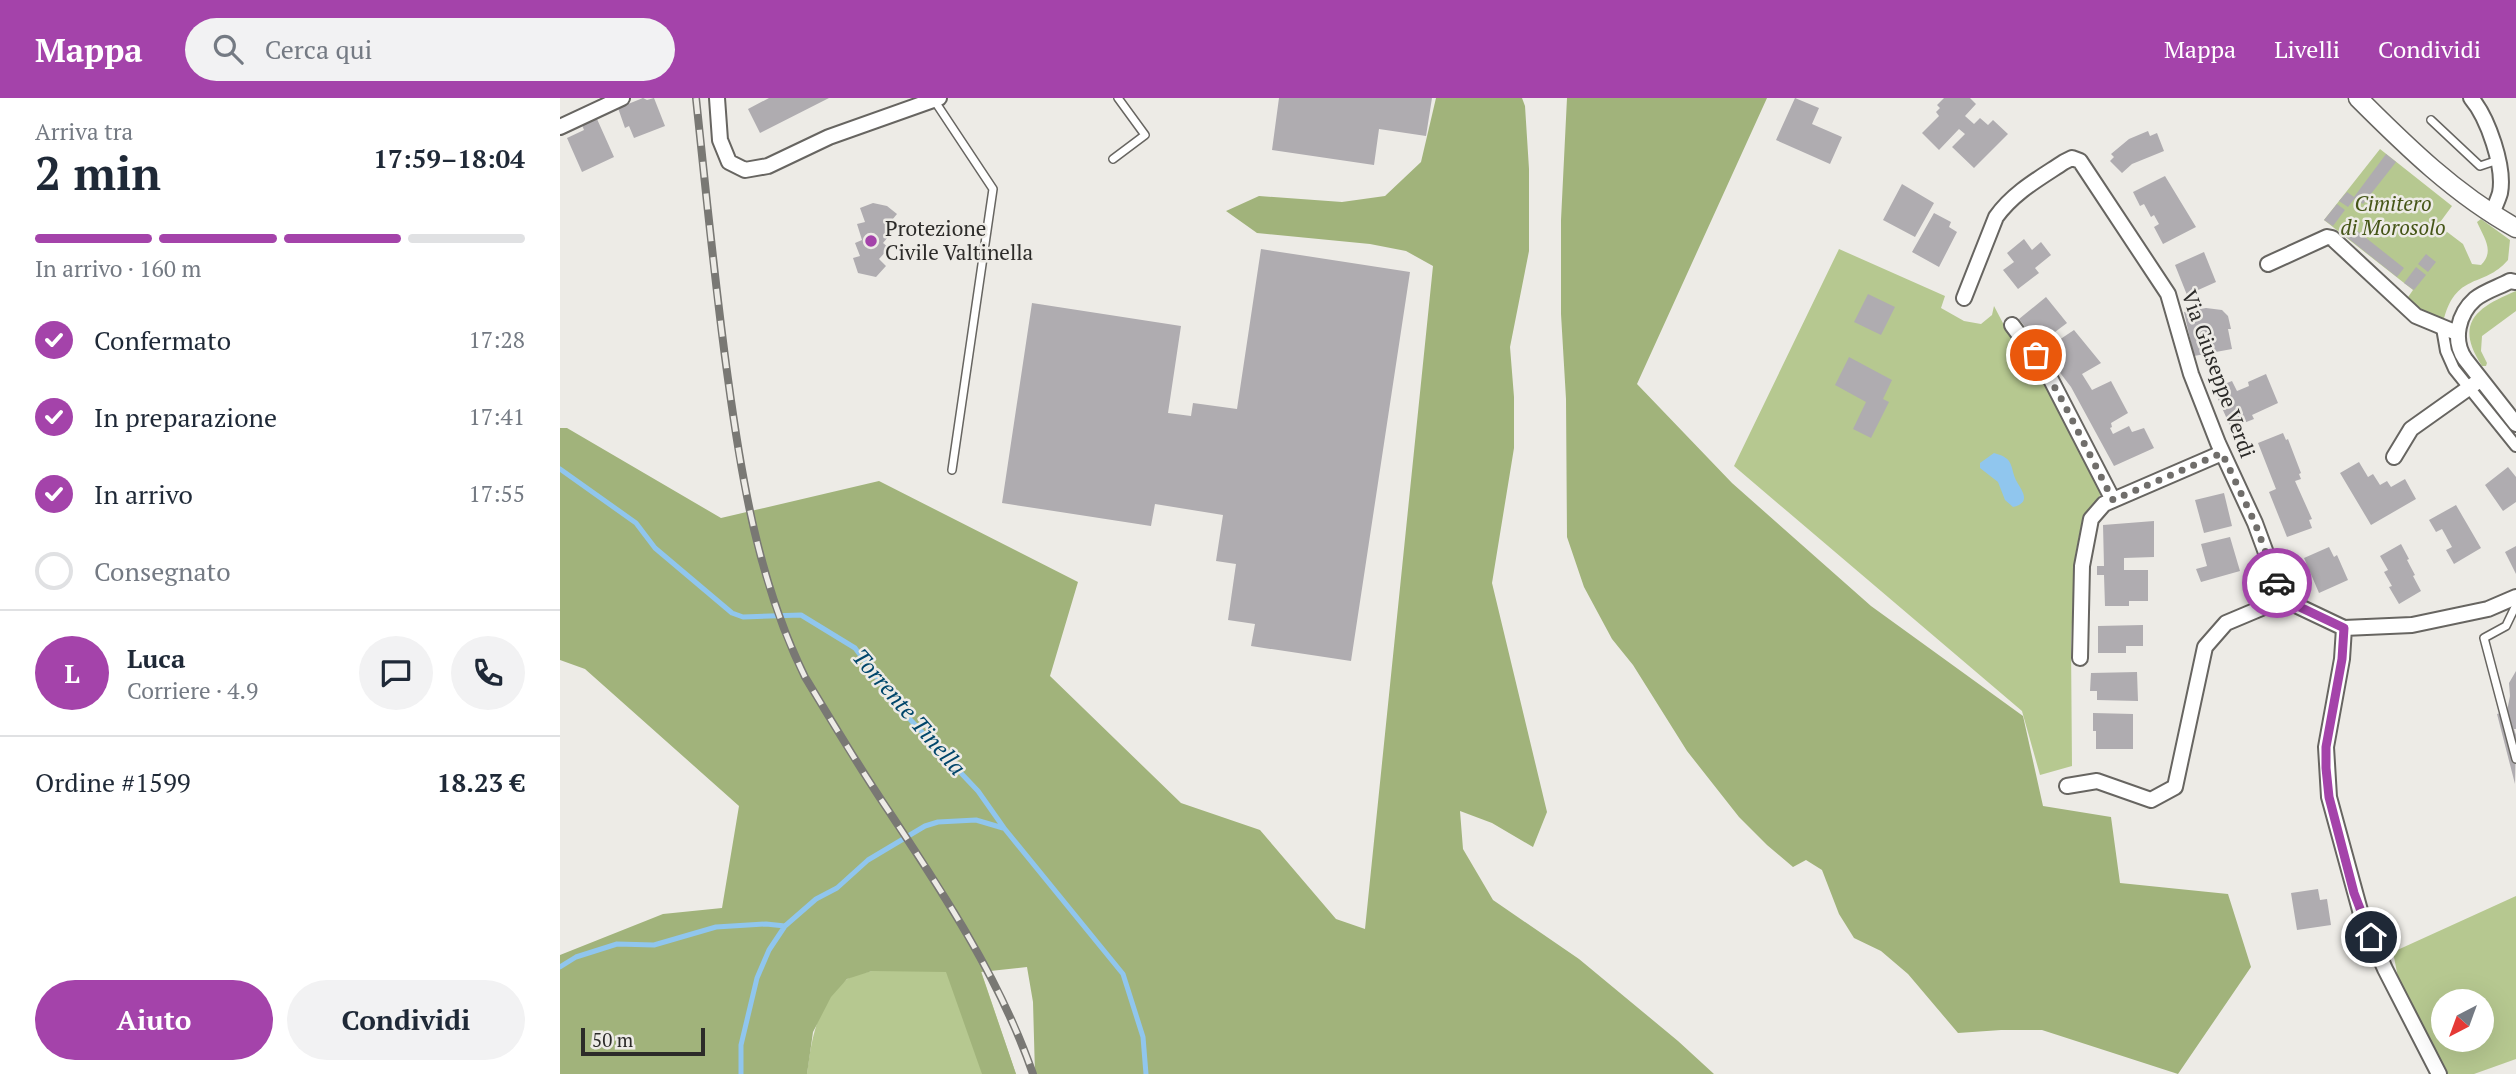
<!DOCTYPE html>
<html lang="it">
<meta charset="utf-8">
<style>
:root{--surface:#fff;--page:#f2f2f3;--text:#1f2937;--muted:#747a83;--line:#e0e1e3;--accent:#a443aa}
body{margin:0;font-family:"PT Serif",serif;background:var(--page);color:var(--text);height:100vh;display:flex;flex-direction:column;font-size:26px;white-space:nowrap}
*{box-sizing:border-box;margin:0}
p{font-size:23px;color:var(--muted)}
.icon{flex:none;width:38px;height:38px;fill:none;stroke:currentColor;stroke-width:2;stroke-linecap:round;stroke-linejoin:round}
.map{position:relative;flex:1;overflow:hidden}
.side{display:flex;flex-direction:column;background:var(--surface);width:560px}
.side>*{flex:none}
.needle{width:46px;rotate:221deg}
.tools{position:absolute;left:1871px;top:891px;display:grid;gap:14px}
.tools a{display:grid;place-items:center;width:63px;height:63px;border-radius:50%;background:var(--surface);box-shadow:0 7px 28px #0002;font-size:35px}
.scale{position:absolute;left:21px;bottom:18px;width:124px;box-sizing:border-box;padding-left:7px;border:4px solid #2c2b29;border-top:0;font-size:19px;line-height:24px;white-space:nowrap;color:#2c2b29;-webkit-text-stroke:5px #edebe6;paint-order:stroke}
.pin{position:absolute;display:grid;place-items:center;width:60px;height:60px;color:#fff;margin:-30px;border:4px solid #fff;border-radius:50%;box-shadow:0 2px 7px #0007}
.courier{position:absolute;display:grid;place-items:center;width:70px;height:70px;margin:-35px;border:5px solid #a443aa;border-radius:50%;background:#fff;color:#222;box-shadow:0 2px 9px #0007}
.overview em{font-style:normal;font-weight:700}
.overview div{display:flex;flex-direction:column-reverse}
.overview{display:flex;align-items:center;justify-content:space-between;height:119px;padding:0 35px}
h1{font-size:46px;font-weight:700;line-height:52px}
.bar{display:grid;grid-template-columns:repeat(4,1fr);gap:10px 7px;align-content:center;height:84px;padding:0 35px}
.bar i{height:9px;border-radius:5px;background:var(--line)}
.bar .active{background:var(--accent)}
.bar p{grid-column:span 4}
.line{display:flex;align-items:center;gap:18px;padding:0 35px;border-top:2px solid var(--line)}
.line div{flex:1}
.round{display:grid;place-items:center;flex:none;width:74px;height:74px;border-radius:37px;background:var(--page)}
ol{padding:0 35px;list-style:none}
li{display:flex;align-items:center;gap:21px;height:77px}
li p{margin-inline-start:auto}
li .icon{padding:7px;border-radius:50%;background:var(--accent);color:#fff;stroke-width:4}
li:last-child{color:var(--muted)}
li i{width:38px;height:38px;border:4px solid var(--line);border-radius:50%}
.button{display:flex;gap:14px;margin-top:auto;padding:14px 35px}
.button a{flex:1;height:80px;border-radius:42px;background:var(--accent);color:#fff;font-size:28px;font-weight:700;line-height:80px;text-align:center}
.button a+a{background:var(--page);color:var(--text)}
header{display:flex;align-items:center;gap:42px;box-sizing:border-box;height:98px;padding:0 35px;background:var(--accent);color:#fff}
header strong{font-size:33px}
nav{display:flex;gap:38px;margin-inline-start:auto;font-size:24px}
.search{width:490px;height:63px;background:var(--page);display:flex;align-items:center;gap:18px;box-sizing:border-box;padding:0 24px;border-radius:38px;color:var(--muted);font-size:26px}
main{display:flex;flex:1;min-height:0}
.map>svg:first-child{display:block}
.green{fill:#b6c890;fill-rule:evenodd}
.forest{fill:#a1b37b}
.water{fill:#90c6ee}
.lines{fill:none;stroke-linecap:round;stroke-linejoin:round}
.stream{stroke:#90c6ee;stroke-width:5}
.building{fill:#afacb0}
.service-casing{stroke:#676561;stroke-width:10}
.pedestrian-casing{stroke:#676561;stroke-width:14}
.minor-casing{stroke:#676561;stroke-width:18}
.tertiary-casing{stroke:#676561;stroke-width:21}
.service{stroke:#fff;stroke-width:7}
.pedestrian{stroke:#fff;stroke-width:10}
.minor{stroke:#fff;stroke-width:14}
.tertiary{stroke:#fff;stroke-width:18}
.rail-casing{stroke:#797874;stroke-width:8}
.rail{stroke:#edebe6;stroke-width:5;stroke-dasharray:16;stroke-linecap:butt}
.done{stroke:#706e6b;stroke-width:7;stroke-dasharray:0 12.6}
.route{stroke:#a443aa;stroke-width:9}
.poi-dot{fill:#a443aa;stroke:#edebe6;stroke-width:2.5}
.labels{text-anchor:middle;stroke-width:5;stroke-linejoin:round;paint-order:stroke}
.park-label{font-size:21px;font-style:italic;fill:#465618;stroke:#edebe6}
.poi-label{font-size:21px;fill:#2c2b29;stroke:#edebe6;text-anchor:start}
.street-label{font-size:21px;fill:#2c2b29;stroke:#edebe6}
.water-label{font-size:23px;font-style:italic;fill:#01466b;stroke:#edebe6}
</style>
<header>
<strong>Mappa</strong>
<div class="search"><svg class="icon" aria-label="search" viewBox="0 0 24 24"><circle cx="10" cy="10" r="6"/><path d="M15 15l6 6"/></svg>Cerca qui</div>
<nav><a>Mappa</a><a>Livelli</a><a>Condividi</a></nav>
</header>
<main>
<section class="side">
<div class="overview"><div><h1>2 min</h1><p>Arriva tra</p></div><em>17:59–18:04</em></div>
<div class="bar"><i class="active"></i><i class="active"></i><i class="active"></i><i></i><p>In arrivo · 160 m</p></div>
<ol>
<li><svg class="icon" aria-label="check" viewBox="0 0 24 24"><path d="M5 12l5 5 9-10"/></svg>Confermato<p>17:28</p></li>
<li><svg class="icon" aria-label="check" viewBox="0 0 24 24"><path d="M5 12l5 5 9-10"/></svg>In preparazione<p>17:41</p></li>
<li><svg class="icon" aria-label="check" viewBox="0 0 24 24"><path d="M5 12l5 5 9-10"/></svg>In arrivo<p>17:55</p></li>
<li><i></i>Consegnato</li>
</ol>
<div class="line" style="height:126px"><b class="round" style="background:var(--accent);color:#fff">L</b><div><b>Luca</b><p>Corriere · 4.9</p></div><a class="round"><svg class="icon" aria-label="chat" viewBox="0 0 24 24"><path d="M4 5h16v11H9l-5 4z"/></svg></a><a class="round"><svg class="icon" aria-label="phone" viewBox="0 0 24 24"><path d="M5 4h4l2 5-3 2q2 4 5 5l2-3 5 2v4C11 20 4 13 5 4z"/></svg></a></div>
<div class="line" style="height:91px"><div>Ordine #1599</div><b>18.23 €</b></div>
<div class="button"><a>Aiuto</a><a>Condividi</a></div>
</section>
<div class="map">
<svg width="1956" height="976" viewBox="0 0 1956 976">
<rect width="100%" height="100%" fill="#edebe6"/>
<!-- green -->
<path class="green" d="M1820 51 1892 108 1878 127 1903 146 1912 166 1921 167C1935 153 1924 140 1917 124L1921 121 1950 142 1948 162C1923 191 1895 173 1883 225L1867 219 1846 202 1853 192 1764 122Z
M1279 151 1385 198 1381 210 1404 223 1421 226 1432 217 1434 208 1445 229 1489 290 1542 395 1523 418 1515 459 1511 546 1512 668 1480 677 1462 613 1174 368Z
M1956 193V213L1922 238 1921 253 1927 265 1926 268H1922C1893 224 1918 209 1956 193Z
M1956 798V961L1914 976H1886L1841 895 1833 854ZM1883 903H1922V942H1883Z
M312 873H421L456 976H247C251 944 257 903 286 882 292 877 304 875 312 873Z"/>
<!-- forest -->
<path class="forest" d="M876 0H962L965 8 969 71V153L950 249 954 299V350L932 485 987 714 973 749 932 725 900 713 903 751 933 802 1019 861 1118 943 1154 976H475L473 904 467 869 421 874 456 976H422L386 874 312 873 287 881 271 899 253 934 247 976H0V857L103 816 162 810 179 708 25 571 0 562V330H7L161 420 319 383 518 484 490 578 621 705 700 732 776 821 805 831 873 168 846 153 810 146 697 135 666 113 699 98 782 104 825 98 861 64Z
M1007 0H1207L1077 286 1172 385 1311 508 1463 618 1483 708 1551 719 1560 785 1668 796 1691 869 1618 976 1482 932H1441L1398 935 1348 876 1321 853 1294 840 1279 816 1262 772 1246 762 1233 769 1207 747 1179 719 1127 653 1073 567 1052 541 1024 489 1007 439 1006 301 1001 216V122Z"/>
<!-- water -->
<path class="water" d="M1434 355C1456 361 1449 369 1457 384 1463 394 1471 405 1453 409L1445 402 1438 384 1420 370V365Z"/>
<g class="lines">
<!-- stream -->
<path class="stream" d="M0 371 76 425 95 450 172 515 183 519 241 517 295 550 343 614 418 693 444 730 563 876 583 939 586 976
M0 869 16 859 57 846 94 847 156 829 206 826 225 828
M181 976V947L197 880 209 852 225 828 256 801 277 790 308 762 365 728 378 724 416 722 443 730"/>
</g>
<!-- building -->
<path class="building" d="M83 0 87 2 94 0 105 28 74 40 69 28 65 30 58 10Z
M209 0H269L200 35 188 11Z
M719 0H872L866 38 819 31 814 67 712 52Z
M1235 0 1259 10 1252 26 1282 39 1270 66 1216 42Z
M1384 0H1410L1416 6 1405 18 1414 26 1420 20 1428 27 1433 22 1448 36 1414 70 1392 49 1405 36 1399 31 1379 52 1362 35 1379 18 1376 14 1380 10 1377 7Z
M37 21 54 59 22 74 7 40 24 32 22 27Z
M1588 33 1590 38 1597 35 1604 53 1572 66 1562 75 1550 63 1554 59 1551 56 1569 41Z
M1826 56 1836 64 1803 106 1795 100 1788 109 1779 103 1787 94 1794 99Z
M1605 78 1636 129 1603 146 1594 129 1599 126 1594 117 1591 119 1584 106 1580 108 1573 94Z
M1342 86 1374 105 1355 139 1323 122Z
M313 105 327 108 337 116 327 128 333 133 323 145 329 150 319 161 326 168 316 179 298 175 293 160 300 158 295 145 302 142 297 126 305 124 300 110Z
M1777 106 1785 112 1773 128 1764 122Z
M1374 115 1391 124 1389 129 1397 134 1379 169 1352 154Z
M1825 132a6 6 0 1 1 12 0a6 6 0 1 1-12 0Z
M1791 128 1844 170 1837 179 1784 137Z
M1464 141 1472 152 1481 144 1491 157 1475 170 1479 175 1458 191 1443 172 1454 164 1447 155Z
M701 151 850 174 791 563 691 548 695 526 668 522 676 466 656 463 663 417 595 406 591 428 442 405 472 205 621 228 608 315 631 318 633 305 677 311Z
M1644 154 1656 184 1627 197 1615 167Z
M1866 156 1876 164 1868 174 1858 166Z
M1856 169 1866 177 1854 192 1844 185Z
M1308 196 1335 209 1321 237 1294 224Z
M1486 199 1507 225 1491 237 1493 240 1496 244 1514 232 1541 265 1522 276 1532 292 1551 283 1568 315 1551 325 1552 329 1550 330 1553 336 1569 328 1572 334 1584 330 1594 350 1554 368 1511 289 1459 221Z
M1646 210 1662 212 1668 218 1671 231H1668L1672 251 1634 258 1624 214Z
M1289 259 1332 282 1323 301 1329 304 1311 340 1293 331 1306 304 1275 287Z
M1706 276 1718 305 1692 317 1694 321 1671 330 1658 301 1662 299 1657 289 1672 283 1677 293 1689 288 1688 284Z
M1723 335 1726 342 1728 341 1741 375 1739 376 1741 381 1735 383 1752 421 1749 422 1752 430 1727 439 1709 394 1716 391 1698 345Z
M1799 364 1808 379 1813 376 1820 387 1827 383 1831 389 1845 381 1856 401 1811 427 1780 375Z
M1948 369 1956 379V404L1943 413 1925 387Z
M1664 395 1672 428 1644 435 1635 402Z
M1896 407 1921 450 1894 466 1886 452 1892 449 1882 431 1876 434 1869 422Z
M1594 423V459L1564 460V472H1588V503H1569V508H1545L1544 477H1537V468H1544L1543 427Z
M1670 439 1680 473 1641 484 1636 471 1647 468 1641 446Z
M1841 446 1849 461 1847 462 1855 477 1853 478 1861 493 1839 506 1829 489 1832 488 1824 474 1828 472 1820 458Z
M1956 448V476L1945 454Z
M1769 449 1774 459 1777 457 1788 482 1759 495 1744 460Z
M1583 527V548H1566V555H1538V528Z
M1956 573V631H1954L1956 637 1955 686 1937 616 1947 613 1950 598 1949 585Z
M1577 574 1578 603 1537 602V593H1530L1531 575Z
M1533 615 1573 616V651H1536V633H1533Z
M1758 791 1760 802 1767 801 1771 827 1737 832 1731 795Z"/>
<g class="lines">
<!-- service casing -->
<g class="service-casing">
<path id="service" d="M374 2 433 91 392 372
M1871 22 1920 68 1938 62
M553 61 585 37 558 0
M1956 507 1946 528 1924 540 1956 661"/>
</g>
<!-- pedestrian casing -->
<g class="pedestrian-casing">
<path id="pedestrian" d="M1882 230 1886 253 1894 271 1956 348"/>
</g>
<!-- minor casing -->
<g class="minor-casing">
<path id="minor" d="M157 0 160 42 169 64 185 72 208 68 269 39 379 0
M1911 0C1928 20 1945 69 1940 95 1938 102 1934 110 1932 116
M0 29 62 0
M1708 166 1767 139 1772 140 1856 218 1897 235
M1956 184 1950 183C1939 189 1925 193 1915 201 1898 216 1892 242 1905 261L1956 326
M1404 200 1436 119C1454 94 1480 80 1504 64L1512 60 1520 63 1608 196 1631 276 1658 345 1695 425 1723 501 1784 530 1852 527 1928 511 1956 499
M1452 227 1487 274 1553 402
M1834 359 1851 331 1920 282
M1784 530 1782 561 1766 649 1769 699 1801 816 1825 871 1879 976
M1520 560 1522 468 1531 421 1544 406 1662 355
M1507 688 1537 683 1591 702 1615 689 1645 549 1666 525 1723 501"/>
</g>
<!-- tertiary casing -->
<g class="tertiary-casing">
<path id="tertiary" d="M1798 0C1846 48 1896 97 1956 130"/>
</g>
<!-- service -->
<use href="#service" class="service"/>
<!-- pedestrian -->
<use href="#pedestrian" class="pedestrian"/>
<!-- minor -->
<use href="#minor" class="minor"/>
<!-- tertiary -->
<use href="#tertiary" class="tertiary"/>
<!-- rail casing -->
<g class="rail-casing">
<path id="rail" d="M136 0C146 94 155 188 168 281 182 384 199 485 245 579 271 622 296 664 324 706 381 792 439 878 473 976"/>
</g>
<!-- rail -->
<use href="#rail" class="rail"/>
</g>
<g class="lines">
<!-- done -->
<path class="done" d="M1476 257 1502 302 1553 402 1662 355 1695 425 1717 485"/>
<!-- route -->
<path class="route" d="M1717 485 1723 501 1784 530 1782 561 1766 649V670L1769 699 1794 795 1811 839"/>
</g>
<!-- markers -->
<circle class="poi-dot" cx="311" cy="143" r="7"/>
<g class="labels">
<!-- park labels -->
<g class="park-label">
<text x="1833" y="113">Cimitero<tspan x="1833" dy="24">di Morosolo</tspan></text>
</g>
<!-- poi labels -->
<g class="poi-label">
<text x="325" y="138">Protezione<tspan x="325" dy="24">Civile Valtinella</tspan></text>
</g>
<!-- street labels -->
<g class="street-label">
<text transform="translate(1658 276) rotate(70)" y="7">Via Giuseppe Verdi</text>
</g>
<!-- water labels -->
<g class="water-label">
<text transform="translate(349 614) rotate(49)" y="8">Torrente Tinella</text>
</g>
</g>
</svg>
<div class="tools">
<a><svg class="needle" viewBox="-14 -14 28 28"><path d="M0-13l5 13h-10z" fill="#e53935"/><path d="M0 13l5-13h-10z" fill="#747a83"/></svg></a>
</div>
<div class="scale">50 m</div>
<div class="pin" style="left:1476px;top:257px;background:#ea580c"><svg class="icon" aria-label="bag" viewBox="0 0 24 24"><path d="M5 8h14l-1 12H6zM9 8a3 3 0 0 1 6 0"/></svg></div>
<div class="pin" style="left:1811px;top:839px;background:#1f2937"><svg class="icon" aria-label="home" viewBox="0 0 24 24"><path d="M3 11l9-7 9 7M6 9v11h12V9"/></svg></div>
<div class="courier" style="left:1717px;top:485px"><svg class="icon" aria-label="car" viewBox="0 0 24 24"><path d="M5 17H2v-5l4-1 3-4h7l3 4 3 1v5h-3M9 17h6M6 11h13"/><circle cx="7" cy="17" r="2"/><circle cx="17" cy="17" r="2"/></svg></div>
</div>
</main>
